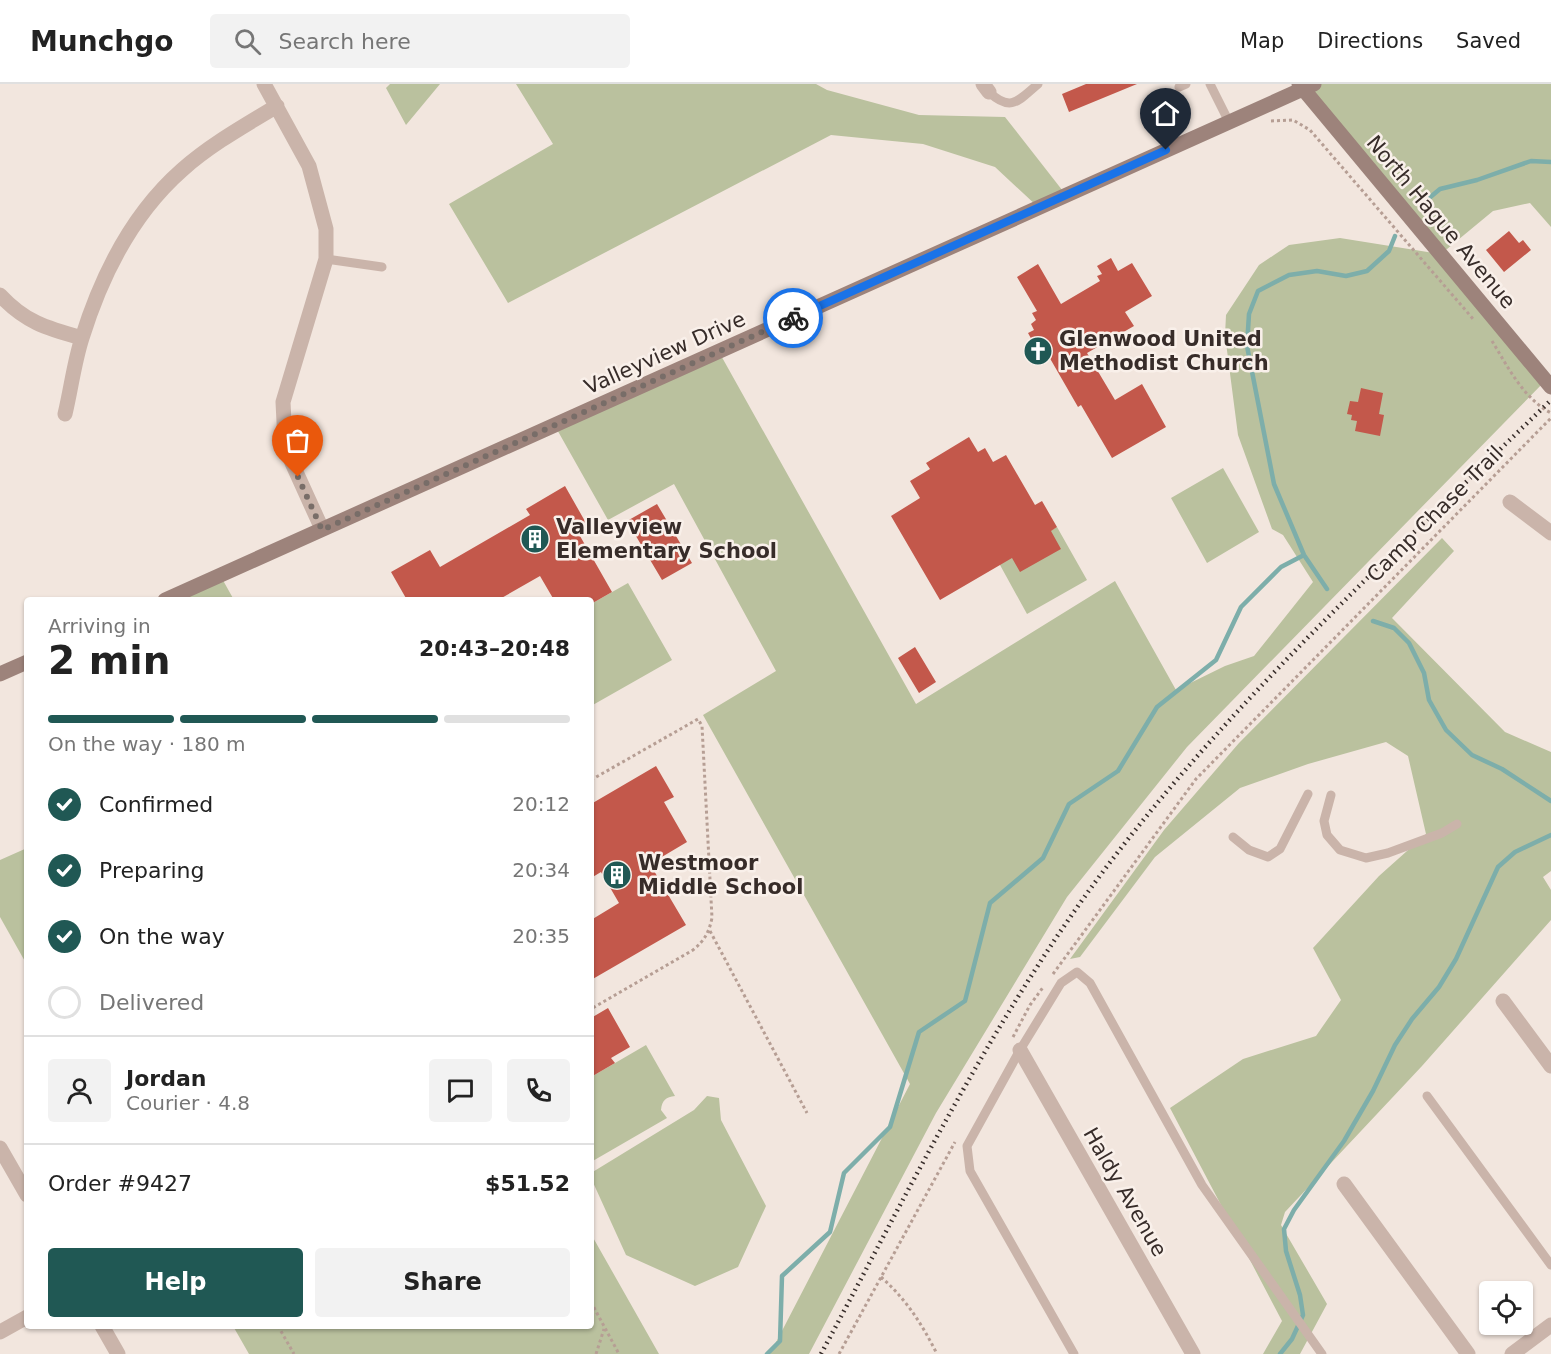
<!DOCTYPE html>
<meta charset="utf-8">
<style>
:root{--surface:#fff;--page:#f2f2f2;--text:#222;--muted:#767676;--line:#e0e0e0;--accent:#205854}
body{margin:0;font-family:"DejaVu Sans",sans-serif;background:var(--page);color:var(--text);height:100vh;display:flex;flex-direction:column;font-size:22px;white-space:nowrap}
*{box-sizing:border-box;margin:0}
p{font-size:20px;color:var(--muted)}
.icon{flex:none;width:33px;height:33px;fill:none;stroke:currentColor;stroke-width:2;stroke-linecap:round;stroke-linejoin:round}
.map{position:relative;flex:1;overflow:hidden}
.drawer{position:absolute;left:24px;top:513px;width:570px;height:732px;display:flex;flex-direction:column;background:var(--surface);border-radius:6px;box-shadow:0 2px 4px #0004}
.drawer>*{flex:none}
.buttons{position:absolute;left:1479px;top:1197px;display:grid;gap:12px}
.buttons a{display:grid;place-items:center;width:54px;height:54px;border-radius:6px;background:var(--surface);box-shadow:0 2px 4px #0004;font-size:30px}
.pin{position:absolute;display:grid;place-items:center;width:51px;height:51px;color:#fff;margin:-62px -26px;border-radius:50% 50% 50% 0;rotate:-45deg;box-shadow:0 0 6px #0007}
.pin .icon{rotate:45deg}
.courier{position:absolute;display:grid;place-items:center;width:60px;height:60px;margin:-30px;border:4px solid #1a73e8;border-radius:50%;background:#fff;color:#222;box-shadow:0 2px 8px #0007}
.headline em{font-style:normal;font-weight:700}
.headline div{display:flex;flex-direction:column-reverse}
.headline{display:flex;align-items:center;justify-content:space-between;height:102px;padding:0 24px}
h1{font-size:39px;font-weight:700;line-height:45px}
.bar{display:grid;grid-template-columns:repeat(4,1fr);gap:9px 6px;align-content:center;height:72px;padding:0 24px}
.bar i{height:8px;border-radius:4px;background:var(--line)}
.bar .active{background:var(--accent)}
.bar p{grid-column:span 4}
.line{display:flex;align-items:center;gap:15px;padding:0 24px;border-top:2px solid var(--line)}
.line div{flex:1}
.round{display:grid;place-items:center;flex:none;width:63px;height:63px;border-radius:6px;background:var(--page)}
ol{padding:0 24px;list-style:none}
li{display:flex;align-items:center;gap:18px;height:66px}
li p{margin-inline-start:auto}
li .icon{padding:6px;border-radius:50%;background:var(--accent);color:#fff;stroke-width:4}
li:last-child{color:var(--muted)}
li i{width:33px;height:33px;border:3px solid var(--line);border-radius:50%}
.primary-button{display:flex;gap:12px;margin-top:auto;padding:12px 24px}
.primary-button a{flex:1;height:69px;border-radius:6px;background:var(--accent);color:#fff;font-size:24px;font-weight:700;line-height:69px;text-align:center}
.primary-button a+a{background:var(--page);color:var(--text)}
header{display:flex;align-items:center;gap:36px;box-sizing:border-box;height:84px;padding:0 30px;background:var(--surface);border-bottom:2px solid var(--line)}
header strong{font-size:28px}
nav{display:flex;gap:33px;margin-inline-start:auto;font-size:21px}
.search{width:420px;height:54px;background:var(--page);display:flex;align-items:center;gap:15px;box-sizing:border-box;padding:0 21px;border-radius:6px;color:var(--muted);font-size:22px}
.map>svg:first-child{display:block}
.green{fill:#bac19e}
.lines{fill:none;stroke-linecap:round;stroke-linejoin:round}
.stream{stroke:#7daeaa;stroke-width:4.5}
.building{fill:#c3584b}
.path{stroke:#b69e94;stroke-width:3;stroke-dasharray:3 3;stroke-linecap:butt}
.lane{stroke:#cab4aa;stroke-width:9}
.street{stroke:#cab4aa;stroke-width:15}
.secondary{stroke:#9d837b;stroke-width:15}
.rail{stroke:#372c29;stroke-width:4.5;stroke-dasharray:1.5 4.5;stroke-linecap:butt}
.done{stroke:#786d68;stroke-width:6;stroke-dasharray:0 10.8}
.route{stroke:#1a73e8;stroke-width:8}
.labels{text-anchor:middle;stroke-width:5;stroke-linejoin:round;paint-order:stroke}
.street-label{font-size:21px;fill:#372c29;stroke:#f9f0ea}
.poi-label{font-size:21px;font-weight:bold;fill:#372c29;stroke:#f9f0ea;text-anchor:start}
</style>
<header>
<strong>Munchgo</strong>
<div class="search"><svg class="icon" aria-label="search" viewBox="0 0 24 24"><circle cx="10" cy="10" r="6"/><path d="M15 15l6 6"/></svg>Search here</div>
<nav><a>Map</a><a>Directions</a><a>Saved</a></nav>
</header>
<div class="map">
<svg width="1551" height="1270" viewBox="0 0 1551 1270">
<rect width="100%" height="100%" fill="#f2e6de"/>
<!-- green -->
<path class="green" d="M390 0H440L406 41 386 4Z
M516 0H816L827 6 919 31 1005 33 1066 111 1038 123 995 83 923 60 831 51 508 219 449 120 553 60Z
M1314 0H1551V143L1530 119 1493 127 1441 170 1546 296 1187 663 1067 813 936 1029 809 1270H770L910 1000 703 631 776 587 674 400 608 436 555 342 719 268 916 620 1115 497 1176 606 1225 582 1254 572 1313 498 1283 451 1272 445 1238 351 1225 251 1226 231 1259 181 1289 161 1340 154 1440 170 1302 5Z
M1223 384 1259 448 1207 479 1171 414Z
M1057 443 1087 496 1027 530 1000 481V475Z
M1442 454 1454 467 1392 534 1505 648 1551 668V787L1543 793 1551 806V836L1422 982 1285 1128 1281 1141 1327 1220 1300 1270H1263L1282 1237 1170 1024 1243 975 1316 952 1341 916 1313 864 1379 792 1426 750 1408 672 1386 658 1308 680 1240 704 1155 773 1080 873 1070 875 1164 746 1239 659Z
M220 491 234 516H165Z
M628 499 672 576 591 622V520Z
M27 764V881L0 833V776Z
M646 961 675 1012C666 1013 662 1016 661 1026L667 1034 591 1078V993Z
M707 1012 719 1014 721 1036 766 1122 738 1183 695 1202 626 1171 591 1094V1089L694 1026Z
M591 1150 659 1270H249L233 1242H591Z"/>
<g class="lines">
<!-- stream -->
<path class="stream" d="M1422 120 1440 105 1477 96 1531 77 1551 78
M1327 505 1304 471 1274 400 1247 262 1249 230 1258 207 1289 191 1317 187 1346 192 1367 187 1389 167 1395 152
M1373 537 1394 544 1409 559 1424 589 1429 616 1446 646 1472 671 1502 685 1551 717
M767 1270 780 1257 782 1192 830 1148 844 1089 890 1043 919 948 965 917 990 819 1043 774 1069 720 1118 687 1157 623 1216 576 1241 523 1281 483 1304 471
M1280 1270 1292 1255 1303 1231 1300 1211 1286 1167 1284 1145 1294 1126 1344 1057 1373 1007 1395 961 1412 935 1439 903 1456 875 1498 783 1515 768 1551 751"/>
</g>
<!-- building -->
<path class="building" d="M1086 0H1137L1069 28 1062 10Z
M1509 147 1519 159 1523 156 1531 166 1504 188 1486 166Z
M1111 174 1118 187 1132 179 1152 212 1125 228 1134 242 1087 269 1115 316 1142 300 1166 343 1112 374 1081 321 1078 323 1044 264 1038 267 1028 249 1034 246 1031 240 1036 236 1032 229 1037 227 1017 193 1038 180 1061 220 1100 197 1097 192 1102 190 1097 182Z
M1361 304 1383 309 1379 330 1384 331 1380 352 1355 347 1357 337 1351 336 1352 331 1347 330 1350 317 1358 318Z
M969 353 978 368 985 364 993 378 1006 371 1035 421 1042 417 1057 443 1051 447 1061 465 1020 488 1012 474 940 516 891 432 920 414 910 397 930 385 926 379Z
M565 402 586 439 576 445 612 508 591 520V516H554L540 492 498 516H407L391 488 430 466 440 483 530 431 526 425Z
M657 420 692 479 662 496 627 437Z
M915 563 936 598 919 609 898 574Z
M656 682 674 713 664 718 687 758 650 780 686 841 591 896V836L619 819 601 788 591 794V720Z
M608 924 630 963 611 974 615 979 591 993V934Z"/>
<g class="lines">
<!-- path -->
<path class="path" d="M1271 37 1293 36 1310 46 1474 236
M1492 257C1508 283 1523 314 1551 329
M591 696 698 635 702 642 712 834C709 848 705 856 693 866L591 925
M710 847 807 1029
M1053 890 1196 695 1551 334
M1013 953 1030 921 1044 902
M881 1193C906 1215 922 1240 937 1270
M591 1218 619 1270
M278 1242 294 1270
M596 1270 604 1245
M839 1270 955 1058"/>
<!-- lane -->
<path class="lane" d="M1210 0 1229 38
M1179 3 1186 0
M989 8C1011 29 1019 16 1038 0
M326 175 382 183
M1331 711 1324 737 1327 751 1340 766 1366 774 1388 769 1442 749 1457 740
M1233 753 1249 766 1268 773 1280 765 1308 710
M1427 1012 1551 1181
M1074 1270 970 1087 967 1062 1020 966 1061 899 1077 888 1090 899 1202 1101 1322 1270"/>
<!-- street -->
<path class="street" d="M264 0 309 82 326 145V175L283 318 285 358 292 379 322 445
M983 0 989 8
M0 211C25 238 46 244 82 254
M65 330C71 305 74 279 82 254 101 193 132 130 182 86 210 61 244 42 277 22
M1510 418 1551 449
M1503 917 1551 982
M1020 966 1193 1270
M0 1064 27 1111
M1344 1100 1468 1270
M102 1242 118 1270
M0 1248 27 1233
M1512 1270 1551 1241"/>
<!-- secondary -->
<path class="secondary" d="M1299 0 1551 303
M165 516 1314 0
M0 590 27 578"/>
<!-- rail -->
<path class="rail" d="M821 1270C907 1110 988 944 1096 797 1228 619 1393 470 1551 316"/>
</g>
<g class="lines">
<!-- done -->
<path class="done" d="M298 393 322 446 793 234"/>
<!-- route -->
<path class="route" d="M793 234 1166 66"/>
</g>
<!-- icons -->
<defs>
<g id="church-disc" transform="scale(1.5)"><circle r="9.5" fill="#205854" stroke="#f9f0ea"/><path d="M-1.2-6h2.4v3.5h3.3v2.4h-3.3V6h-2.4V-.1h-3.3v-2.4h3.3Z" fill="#fff"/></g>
<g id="building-disc" transform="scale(1.5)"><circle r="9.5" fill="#205854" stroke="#f9f0ea"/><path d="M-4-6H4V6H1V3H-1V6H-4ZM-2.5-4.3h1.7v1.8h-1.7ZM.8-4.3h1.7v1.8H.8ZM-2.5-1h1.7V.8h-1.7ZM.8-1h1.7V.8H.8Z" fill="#fff"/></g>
</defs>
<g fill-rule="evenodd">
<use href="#church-disc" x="1038" y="267"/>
<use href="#building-disc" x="535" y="455"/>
<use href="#building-disc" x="617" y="791"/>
</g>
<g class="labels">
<!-- street labels -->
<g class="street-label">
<text transform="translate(1441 138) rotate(50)" y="7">North Hague Avenue</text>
<text transform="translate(665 269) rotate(-24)" y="7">Valleyview Drive</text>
<text transform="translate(1435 430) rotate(-45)" y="7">Camp Chase Trail</text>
<text transform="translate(1125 1108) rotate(60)" y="7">Haldy Avenue</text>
</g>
<!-- poi labels -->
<g class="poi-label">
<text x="1059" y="262">Glenwood United<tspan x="1059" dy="24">Methodist Church</tspan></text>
<text x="556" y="450">Valleyview<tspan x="556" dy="24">Elementary School</tspan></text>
<text x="638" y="786">Westmoor<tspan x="638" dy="24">Middle School</tspan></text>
</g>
</g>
</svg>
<div class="buttons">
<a><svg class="icon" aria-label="locate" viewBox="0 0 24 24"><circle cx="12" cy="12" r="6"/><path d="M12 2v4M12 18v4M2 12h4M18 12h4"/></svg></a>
</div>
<div class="pin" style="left:298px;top:393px;background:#ea580c"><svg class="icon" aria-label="bag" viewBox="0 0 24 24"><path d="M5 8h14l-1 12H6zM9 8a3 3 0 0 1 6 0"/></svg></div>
<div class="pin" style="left:1166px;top:66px;background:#1f2937"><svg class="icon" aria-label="home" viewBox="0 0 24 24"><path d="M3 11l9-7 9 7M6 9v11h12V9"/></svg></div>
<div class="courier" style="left:793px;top:234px"><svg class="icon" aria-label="bike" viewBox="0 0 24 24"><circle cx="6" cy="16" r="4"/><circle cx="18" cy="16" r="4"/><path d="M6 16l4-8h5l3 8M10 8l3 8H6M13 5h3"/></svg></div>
<section class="drawer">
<div class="headline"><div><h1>2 min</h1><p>Arriving in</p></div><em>20:43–20:48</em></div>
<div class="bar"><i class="active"></i><i class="active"></i><i class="active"></i><i></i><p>On the way · 180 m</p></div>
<ol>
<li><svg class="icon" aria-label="check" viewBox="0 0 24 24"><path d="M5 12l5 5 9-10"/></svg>Confirmed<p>20:12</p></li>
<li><svg class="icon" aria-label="check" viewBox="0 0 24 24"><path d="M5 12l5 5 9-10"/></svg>Preparing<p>20:34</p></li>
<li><svg class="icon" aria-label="check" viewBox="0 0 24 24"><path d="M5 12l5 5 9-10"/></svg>On the way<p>20:35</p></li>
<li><i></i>Delivered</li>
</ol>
<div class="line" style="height:108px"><a class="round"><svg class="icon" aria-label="person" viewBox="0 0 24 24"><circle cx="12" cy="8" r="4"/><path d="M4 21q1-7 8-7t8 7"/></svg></a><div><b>Jordan</b><p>Courier · 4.8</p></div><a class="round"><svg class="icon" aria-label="chat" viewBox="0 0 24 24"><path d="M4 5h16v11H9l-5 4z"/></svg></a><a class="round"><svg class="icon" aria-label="phone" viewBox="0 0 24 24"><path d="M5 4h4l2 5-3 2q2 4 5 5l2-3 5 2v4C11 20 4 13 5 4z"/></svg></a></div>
<div class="line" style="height:78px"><div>Order #9427</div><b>$51.52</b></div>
<div class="primary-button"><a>Help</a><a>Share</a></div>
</section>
</div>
